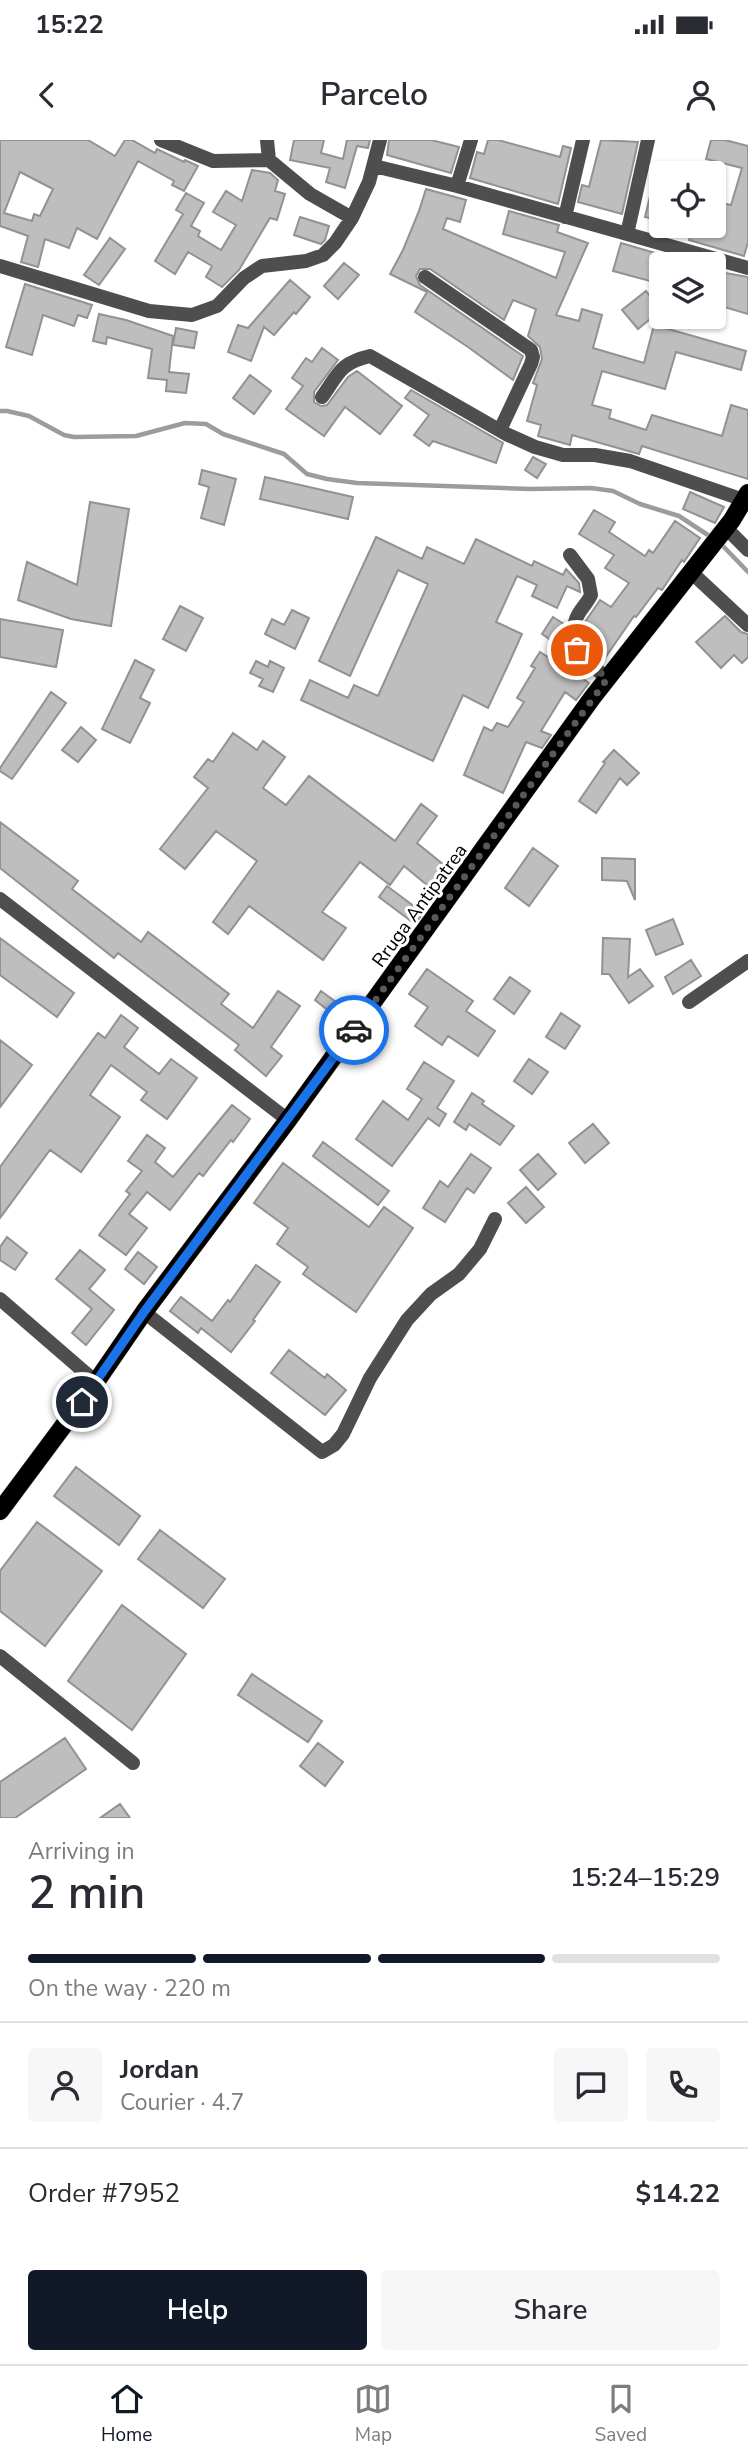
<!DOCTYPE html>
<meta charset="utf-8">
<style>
:root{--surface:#fff;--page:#f7f7f7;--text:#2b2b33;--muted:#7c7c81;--line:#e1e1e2;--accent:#111827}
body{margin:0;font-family:"Nunito Sans",sans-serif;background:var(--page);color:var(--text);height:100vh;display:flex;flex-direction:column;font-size:26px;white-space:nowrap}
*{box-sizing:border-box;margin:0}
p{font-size:23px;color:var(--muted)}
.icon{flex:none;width:38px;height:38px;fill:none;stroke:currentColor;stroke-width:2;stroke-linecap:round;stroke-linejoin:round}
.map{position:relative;height:1678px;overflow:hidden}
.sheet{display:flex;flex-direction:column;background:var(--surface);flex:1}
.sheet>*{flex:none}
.tools{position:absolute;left:649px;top:21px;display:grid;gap:14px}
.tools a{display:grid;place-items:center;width:77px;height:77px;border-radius:7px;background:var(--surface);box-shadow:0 2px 5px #0004;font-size:35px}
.pin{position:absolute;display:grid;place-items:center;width:60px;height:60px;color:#fff;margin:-30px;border:4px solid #fff;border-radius:50%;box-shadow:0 2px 7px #0007}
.courier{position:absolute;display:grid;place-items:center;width:70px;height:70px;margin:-35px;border:5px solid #1a73e8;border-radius:50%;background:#fff;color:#222;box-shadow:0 2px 9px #0007}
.overview em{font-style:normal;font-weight:600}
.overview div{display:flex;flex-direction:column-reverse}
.overview{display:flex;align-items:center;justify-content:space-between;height:119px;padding:0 28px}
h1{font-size:46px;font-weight:600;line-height:52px}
.bar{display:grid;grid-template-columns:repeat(4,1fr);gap:10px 7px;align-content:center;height:84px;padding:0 28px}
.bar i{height:9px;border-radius:5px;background:var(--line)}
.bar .current{background:var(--accent)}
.bar p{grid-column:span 4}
.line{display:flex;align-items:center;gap:18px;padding:0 28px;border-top:2px solid var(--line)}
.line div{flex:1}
.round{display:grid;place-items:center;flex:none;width:74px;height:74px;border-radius:7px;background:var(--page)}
.button{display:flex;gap:14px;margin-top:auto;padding:14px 28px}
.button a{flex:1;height:80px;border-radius:7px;background:var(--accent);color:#fff;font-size:28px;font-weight:600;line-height:80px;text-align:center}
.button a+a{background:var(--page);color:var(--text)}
.status{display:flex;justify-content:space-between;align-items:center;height:49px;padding:0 35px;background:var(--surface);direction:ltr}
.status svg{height:19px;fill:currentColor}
header{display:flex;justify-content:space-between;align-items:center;height:91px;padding:0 28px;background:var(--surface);font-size:32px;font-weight:600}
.menu{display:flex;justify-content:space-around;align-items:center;height:98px;border-top:2px solid var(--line);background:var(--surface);font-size:19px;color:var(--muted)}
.menu a{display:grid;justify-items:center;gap:4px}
.menu .current{color:var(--accent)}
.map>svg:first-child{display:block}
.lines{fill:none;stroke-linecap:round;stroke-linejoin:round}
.stream{stroke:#9c9c9c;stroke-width:4.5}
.building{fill:#bebebe;stroke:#929292;stroke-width:2;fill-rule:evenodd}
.major-casing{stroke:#dbdbdb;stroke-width:19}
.minor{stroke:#4e4e4e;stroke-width:14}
.major{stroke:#000;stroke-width:18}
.done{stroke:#595959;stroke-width:7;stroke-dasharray:0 12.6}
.route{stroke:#1a73e8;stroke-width:9}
.labels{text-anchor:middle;stroke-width:6;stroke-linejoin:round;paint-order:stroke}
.street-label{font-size:19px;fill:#000;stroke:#fff}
</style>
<div class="status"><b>15:22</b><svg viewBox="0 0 49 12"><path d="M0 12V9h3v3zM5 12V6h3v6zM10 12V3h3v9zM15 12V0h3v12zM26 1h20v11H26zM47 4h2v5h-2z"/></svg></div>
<header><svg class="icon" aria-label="back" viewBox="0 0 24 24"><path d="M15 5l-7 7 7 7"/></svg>Parcelo<svg class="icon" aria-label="person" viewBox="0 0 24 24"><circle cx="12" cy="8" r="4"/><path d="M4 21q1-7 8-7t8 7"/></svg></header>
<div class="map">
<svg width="748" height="1678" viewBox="0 0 748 1678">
<rect width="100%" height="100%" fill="#fff"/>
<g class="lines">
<!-- stream -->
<path class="stream" d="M0 271H7L29 276 64 295 74 297 136 296 185 283 206 284 223 294 284 314 307 334 327 339 357 343 531 349 591 348 613 351 640 364 679 376 714 399
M721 404 748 432"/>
</g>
<!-- building -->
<path class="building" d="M0 0H88L115 16 125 0H132L155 13 157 9 184 22 185 20 198 26 184 51 172 45 174 41 138 21 97 99 77 88 69 108 45 99 38 127 21 122 28 96 0 86ZM20 32 53 49 40 76 34 74 32 81 4 73Z
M294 0H324L321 13 343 19 347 0H370L368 8 357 6 345 48 326 42 330 28 290 20Z
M389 0H431L459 7 451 33 387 15Z
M488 0H498L560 17 563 6 571 8 558 64 470 38 477 12 484 14Z
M601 0 638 2 622 74 578 62 582 45 589 47Z
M711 0H725L748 6V102L744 116 689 100 693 86H714V61L731 65 742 28 706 19Z
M657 27 662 28V81L645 77Z
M252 30 270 33 278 40 275 51 285 54 277 80 270 78 239 130 222 147 206 137 212 126 188 112 175 134 155 121 183 74 176 70 186 53 204 63 191 86 200 91 198 96 221 110 236 85 213 72 226 51 242 61Z
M426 49 466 60 460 82 447 78 443 89 556 138 565 112 503 94 509 71 559 85 557 92 588 103 556 175 579 181 582 169 602 175 593 208 644 223 654 185 746 211 741 230 676 212 665 249 602 231 592 265 611 270 609 278 646 290 652 275 722 296 731 265 748 270V339L642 306 639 314 572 295 570 305 538 296 541 285 527 281 537 245 533 243 542 219 540 207 528 196 536 169 513 160 504 180 430 129H420L416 136 420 145 523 216 513 240 468 207 415 172 427 152 390 134 403 110 419 71Z
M300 77 329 86 325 100 321 104 294 95Z
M110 98 125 109 99 145 84 135Z
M621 103 662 115 654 142 613 131Z
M344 123 359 135 338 159 324 146Z
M714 131 748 137V174L714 164Z
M290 140 310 157 296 174 294 172 274 195 264 187 251 221 228 212 238 185 248 188Z
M25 144 92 165 87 178 78 175 74 186 43 175 32 215 6 207Z
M646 151 661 170 638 189 622 170Z
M99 174 126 180 173 196 169 232 189 234 186 253 166 251 167 240 148 238 152 209 107 197 106 204 93 201Z
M176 188 197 192 194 208 173 205Z
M322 208 338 220 314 252V262L321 266 327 265 348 237 357 231 402 266 380 294 345 267 324 296 286 269 303 246 292 238 306 218 312 222Z
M250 235 271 251 254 274 233 258Z
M411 250 503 303 496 323 433 301 429 306 414 295 429 275 405 258Z
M533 317 546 324 537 338 525 330Z
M202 330 236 339 224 385 201 378 209 347 199 344Z
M265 337 353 357 348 379 260 359Z
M690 352 724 367 715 383 683 369Z
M90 362 129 369 111 486 71 479 18 460 27 422 77 445Z
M594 370 615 382 609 392 645 416 649 410 653 413 675 381 700 398 684 422 682 420 662 450 658 448 636 477 634 476 605 518 585 502 583 490 585 482 600 460 611 467 629 443 605 428 614 415 579 394Z
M376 397 422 419 427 407 464 424 476 399 532 426 534 421 563 435 566 429 579 443 580 452 567 446 557 468 532 456 537 445 517 436 496 482 522 494 508 525 488 568 463 555 433 621 301 560 310 540 348 558 354 545 378 556 428 444 398 430 350 536 319 521Z
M180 466 203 478 186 511 163 499Z
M292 470 309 478 295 509 265 494 272 479 284 485Z
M725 476 741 492 748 494V517L742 523 734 515 721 528 696 502Z
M553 477 564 484 555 503 542 494Z
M0 479 63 490 56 527 0 517Z
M540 512 589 543 576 560 565 552 541 591 551 595 542 608 526 602 503 653 464 635 484 587 492 591 497 583 508 587 524 562 517 558 535 528 531 526Z
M135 520 154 530 140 558 150 563 130 603 102 589Z
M256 521 268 527 270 521 284 528 273 552 259 546 263 539 250 533Z
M51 552 66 563 12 639 0 631V628Z
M81 587 96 600 78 622 62 610Z
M233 593 257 610 263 601 285 617 263 648 286 665 309 636 395 701 421 664 437 676 417 703 450 730 433 750 404 726 390 745 360 722 322 772 346 788 323 820 249 766 228 794 213 782 257 721 216 691 185 729 160 709 208 648 194 637 208 619 213 622Z
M614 610 639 633 627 645 620 638 596 673 579 661 605 623 603 622Z
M0 682 78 741 72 749 141 802 148 792 229 854 221 864 253 888 278 851 300 866 271 907 282 916 266 936 235 910 239 905 118 813 114 818 0 728Z
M533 708 558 726 529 766 505 748Z
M602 718 635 719V760L627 741 602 740Z
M387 746 423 773 415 784 379 757Z
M673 779 683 804 656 815 646 790Z
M0 798 74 853 57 877 0 835Z
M603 798 630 799 628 837 640 829 653 846 629 863 609 834H602Z
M691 820 701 836 673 854 665 837Z
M427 829 473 861 466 871 495 891 478 916 448 896 442 905 415 886 428 867 409 854Z
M510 837 530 851 514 874 494 859Z
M321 851 351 873 344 883 315 860Z
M561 873 580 886 565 909 546 897Z
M121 875 138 888 124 907 159 934 171 919 197 938 167 979 141 960 147 952 111 925 90 955 120 977 81 1032 50 1010 0 1078V1027L98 893 105 898Z
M0 900 32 925 0 967Z
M529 919 548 932 532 954 514 941Z
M424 922 454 941 437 968 446 974 439 986 428 978 392 1026 356 999 383 961 408 980 422 959 407 949Z
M472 953 484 961 482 964 514 986 500 1005 469 984 466 990 454 982Z
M232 965 250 979 233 1002 231 1000 203 1036 199 1033 170 1070 147 1052 129 1074 147 1088 126 1115 99 1095 130 1054 126 1051 142 1031 128 1021 147 995 165 1008 155 1022 173 1037Z
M593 984 609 1003 585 1023 569 1003Z
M323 1002 389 1051 378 1065 313 1016Z
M471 1014 491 1028 474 1053 467 1048 445 1082 423 1068 440 1041 448 1047Z
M538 1014 556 1034 538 1050 520 1030Z
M283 1023 369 1087 384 1067 413 1088 356 1172 303 1134 308 1127 277 1104 288 1088 254 1063Z
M526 1047 544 1067 526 1083 508 1063Z
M7 1097 27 1113 15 1130 0 1120V1107Z
M80 1110 105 1130 89 1149 114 1170 86 1205 72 1193 92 1169 56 1139Z
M138 1112 157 1127 144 1144 125 1129Z
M256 1125 280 1142 253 1180 255 1181 231 1212 201 1188 198 1193 170 1171 181 1157 212 1181 228 1160 230 1162Z
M289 1210 325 1238 327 1234 346 1250 325 1275 271 1233Z
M76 1327 140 1376 119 1405 54 1356Z
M37 1382 102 1431 45 1506 0 1471V1431Z
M160 1390 225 1439 203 1468 138 1419Z
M122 1465 186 1514 132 1590 68 1541Z
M252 1534 322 1581 308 1602 238 1555Z
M65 1598 86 1629 15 1678H0V1642Z
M318 1603 343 1622 325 1646 300 1626Z
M120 1664 130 1678H100Z"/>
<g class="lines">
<!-- major casing -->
<g class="major-casing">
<path id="major" d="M0 1371 96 1242 144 1172 288 980 592 558 732 380 748 353"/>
</g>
<!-- minor -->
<path class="minor" d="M161 0 213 21 269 20
M267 0 269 20 310 54 352 78
M374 26 457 46 748 128
M457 46 471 0
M565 77 583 0
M627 94 648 0
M0 126 149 171 192 175 217 166 244 138 262 126 306 121 323 115 335 103 352 78 369 42 380 0
M425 137 531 210 533 217 531 224 500 290
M322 257C339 233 340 223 370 216L506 294 535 307 563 315H595L630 321 744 360
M726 388 748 410
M570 415 588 439 591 455C587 464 579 470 576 479 565 508 589 521 607 539
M691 432 748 485
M0 759 288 980
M689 862 748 821
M0 1159 96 1242
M144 1172 322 1312 334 1305 343 1294 370 1238 407 1180 431 1154 459 1134 480 1109 495 1079
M0 1516 133 1623"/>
<!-- major -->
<use href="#major" class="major"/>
</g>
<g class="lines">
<!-- done -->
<path class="done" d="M354 890 607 539 577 510"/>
<!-- route -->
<path class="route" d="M82 1262 144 1172 354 890"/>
</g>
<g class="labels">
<!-- street labels -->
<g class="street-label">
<text transform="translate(419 765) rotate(-54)" y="7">Rruga Antipatrea</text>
</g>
</g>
</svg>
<div class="tools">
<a><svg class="icon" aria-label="locate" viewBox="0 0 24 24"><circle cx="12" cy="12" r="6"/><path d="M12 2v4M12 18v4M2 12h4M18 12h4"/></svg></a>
<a><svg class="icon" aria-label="layers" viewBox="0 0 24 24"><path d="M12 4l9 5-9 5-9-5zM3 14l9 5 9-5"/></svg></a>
</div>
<div class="pin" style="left:577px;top:510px;background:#ea580c"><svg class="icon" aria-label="bag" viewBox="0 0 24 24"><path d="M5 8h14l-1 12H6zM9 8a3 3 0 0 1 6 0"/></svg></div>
<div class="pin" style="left:82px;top:1262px;background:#1f2937"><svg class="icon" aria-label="home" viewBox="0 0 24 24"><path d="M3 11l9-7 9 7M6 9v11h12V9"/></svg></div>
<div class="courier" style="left:354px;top:890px"><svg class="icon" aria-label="car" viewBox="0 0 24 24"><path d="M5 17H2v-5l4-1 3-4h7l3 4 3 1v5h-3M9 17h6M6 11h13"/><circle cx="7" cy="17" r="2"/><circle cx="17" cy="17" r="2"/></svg></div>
</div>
<section class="sheet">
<div class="overview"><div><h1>2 min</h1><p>Arriving in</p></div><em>15:24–15:29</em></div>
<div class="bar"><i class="current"></i><i class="current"></i><i class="current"></i><i></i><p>On the way · 220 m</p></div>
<div class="line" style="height:126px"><a class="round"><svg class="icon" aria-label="person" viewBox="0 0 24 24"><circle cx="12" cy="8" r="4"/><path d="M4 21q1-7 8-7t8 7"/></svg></a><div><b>Jordan</b><p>Courier · 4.7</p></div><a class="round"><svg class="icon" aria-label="chat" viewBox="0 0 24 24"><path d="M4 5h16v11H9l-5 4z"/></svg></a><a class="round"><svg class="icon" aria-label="phone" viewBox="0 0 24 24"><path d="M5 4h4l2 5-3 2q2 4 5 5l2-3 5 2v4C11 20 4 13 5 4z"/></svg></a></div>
<div class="line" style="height:91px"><div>Order #7952</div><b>$14.22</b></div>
<div class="button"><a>Help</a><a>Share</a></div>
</section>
<nav class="menu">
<a class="current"><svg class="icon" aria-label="home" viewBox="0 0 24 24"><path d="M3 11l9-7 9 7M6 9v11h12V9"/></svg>Home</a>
<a><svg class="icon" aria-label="map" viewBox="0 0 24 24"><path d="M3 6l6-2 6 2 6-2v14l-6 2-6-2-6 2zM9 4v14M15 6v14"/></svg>Map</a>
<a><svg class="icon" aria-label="saved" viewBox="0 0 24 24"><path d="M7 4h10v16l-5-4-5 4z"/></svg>Saved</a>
</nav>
